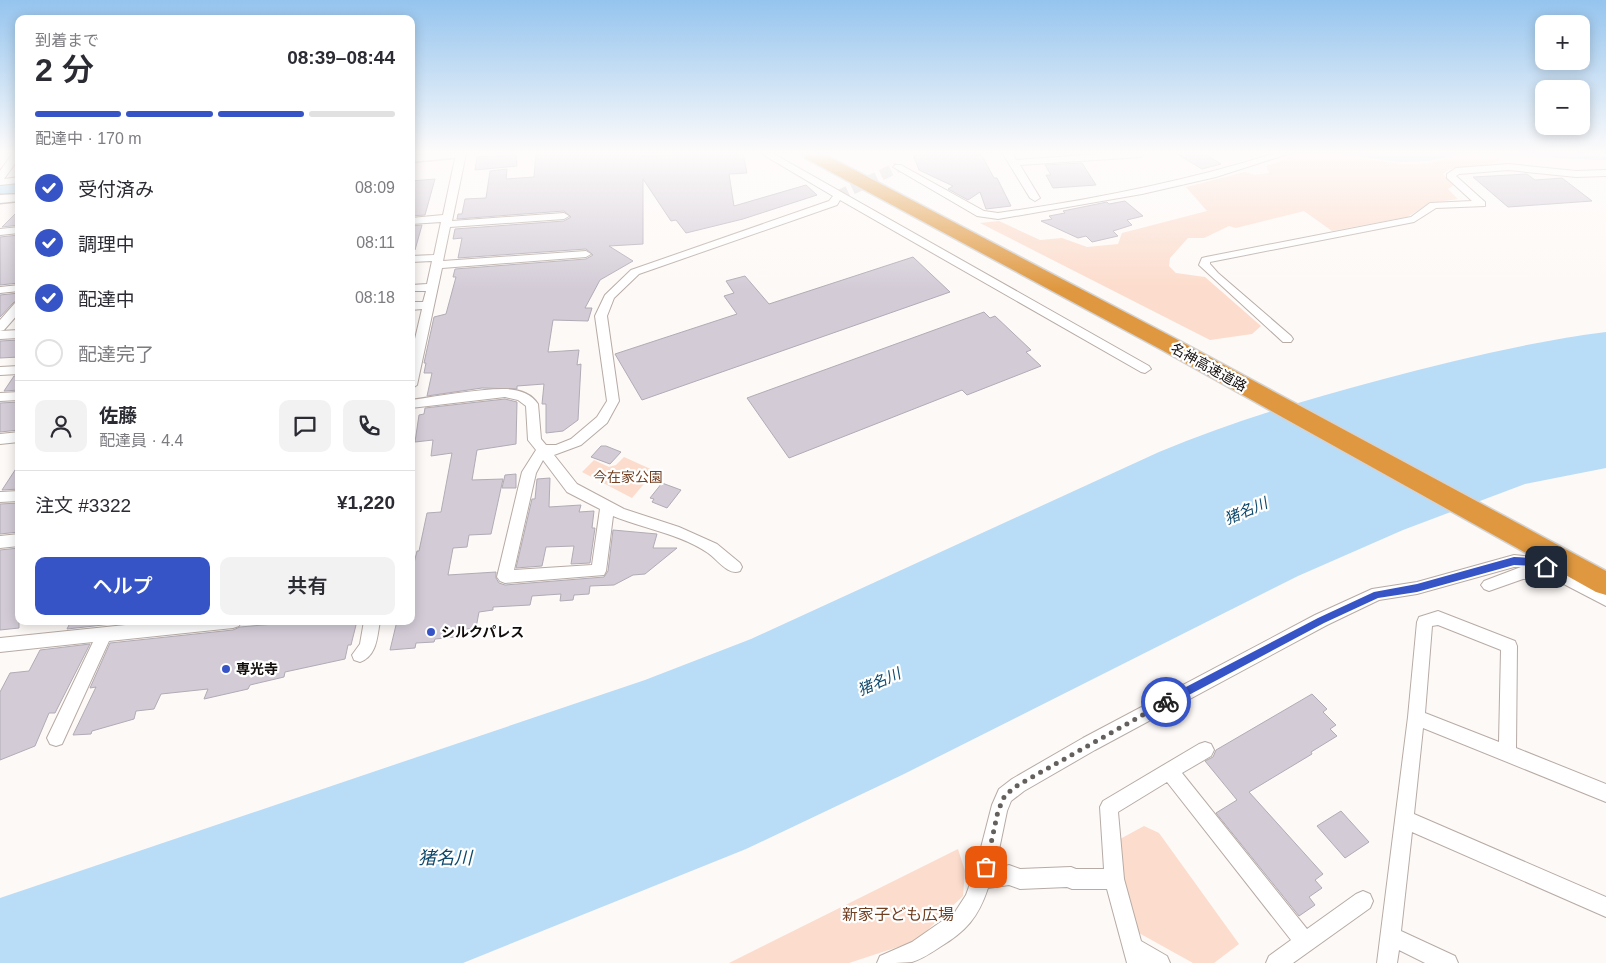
<!DOCTYPE html>
<html lang="ja">
<meta charset="utf-8">
<style>
:root{--surface:#fff;--page:#f2f2f3;--text:#2b2b33;--muted:#7c7c81;--line:#e1e1e2;--accent:#3654c6}
body{margin:0;font-family:Arial,"Noto Sans JP",sans-serif;background:var(--page);color:var(--text);height:100vh;display:flex;flex-direction:column;font-size:19px;white-space:nowrap}
*{box-sizing:border-box;margin:0}
p{font-size:16px;color:var(--muted)}
.icon{flex:none;width:28px;height:28px;fill:none;stroke:currentColor;stroke-width:2;stroke-linecap:round;stroke-linejoin:round}
.map{position:relative;flex:1;overflow:hidden}
.drawer{position:absolute;left:15px;top:15px;width:400px;height:610px;display:flex;flex-direction:column;background:var(--surface);border-radius:10px;box-shadow:0 2px 12px #0003}
.drawer>*{flex:none}
.buttons{position:absolute;left:1535px;top:15px;display:grid;gap:10px}
.buttons a{display:grid;place-items:center;width:55px;height:55px;border-radius:10px;background:var(--surface);box-shadow:0 2px 12px #0003;font-size:25px}
.pin{position:absolute;display:grid;place-items:center;width:42px;height:42px;color:#fff;margin:-21px;border-radius:10px;box-shadow:0 2px 8px #0006}
.courier{position:absolute;display:grid;place-items:center;width:50px;height:50px;margin:-25px;border:4px solid #3654c6;border-radius:50%;background:#fff;color:#222;box-shadow:0 1px 6px #0007}
.summary em{font-style:normal;font-weight:600}
.summary div{display:flex;flex-direction:column-reverse}
.summary{display:flex;align-items:center;justify-content:space-between;height:85px;padding:0 20px}
h1{font-size:32px;font-weight:600;line-height:38px}
.bar{display:grid;grid-template-columns:repeat(4,1fr);gap:8px 5px;align-content:center;height:60px;padding:0 20px}
.bar i{height:6px;border-radius:4px;background:var(--line)}
.bar .on{background:var(--accent)}
.bar p{grid-column:span 4}
.line{display:flex;align-items:center;gap:12px;padding:0 20px;border-top:1px solid var(--line)}
.line div{flex:1}
.round{display:grid;place-items:center;flex:none;width:52px;height:52px;border-radius:10px;background:var(--page)}
ol{padding:0 20px;list-style:none}
li{display:flex;align-items:center;gap:15px;height:55px}
li p{margin-inline-start:auto}
li .icon{padding:5px;border-radius:50%;background:var(--accent);color:#fff;stroke-width:4}
li:last-child{color:var(--muted)}
li i{width:28px;height:28px;border:2px solid var(--line);border-radius:50%}
.primary-button{display:flex;gap:10px;margin-top:auto;padding:10px 20px}
.primary-button a{flex:1;height:58px;border-radius:10px;background:var(--accent);color:#fff;font-size:20px;font-weight:600;line-height:58px;text-align:center}
.primary-button a+a{background:var(--page);color:var(--text)}
.map>svg:first-child{display:block}
.green{fill:#fcdccc}
.water{fill:#b9dcf7}
.lines{fill:none;stroke-linecap:round;stroke-linejoin:round}
.river{fill:#b9dcf7;fill-rule:evenodd}
.building{fill:#d3ccd7;stroke:#b1abb5}
.minor-tunnel{stroke:#dad6d3;stroke-width:11;stroke-dasharray:11 5;stroke-linecap:butt}
.minor-casing{stroke:#b7aba5;stroke-width:2}
.tertiary-casing{stroke:#b7aba5;stroke-width:3}
.motorway-casing{stroke:#d4d3d3;stroke-width:3}
.minor{fill:#fff;fill-rule:evenodd}
.tertiary{fill:#fff;fill-rule:evenodd}
.motorway{fill:#df9840;fill-rule:evenodd}
.route{fill:#3654c6}
.done{stroke:#64605d;stroke-width:5;stroke-dasharray:0 9}
.poi-dot{fill:#3654c6;stroke:#fff;stroke-width:2}
.labels{text-anchor:middle;stroke-width:4.5;stroke-linejoin:round;paint-order:stroke}
.street-label{font-size:14px;fill:#110d0b;stroke:#fff}
.park-label{font-size:14px;fill:#723f21;stroke:#fff}
.poi-label{font-size:14px;font-weight:bold;fill:#110d0b;stroke:#fff;text-anchor:start}
.water-label{font-size:15px;font-style:italic;fill:#0d496c;stroke:#fff}
.near-park-label{font-size:16px;fill:#723f21;stroke:#fff}
.near-water-label{font-size:18px;font-style:italic;fill:#0d496c;stroke:#fff}
</style>
<div class="map">
<svg width="1606" height="963" viewBox="0 0 1606 963">
<rect width="100%" height="100%" fill="#fdf9f6"/>
<!-- green -->
<path class="green" d="M1299 154H1333L1404 164 1430 163 1452 157 1471 154 1500 157 1499 161 1483 166 1450 169 1443 174 1454 185 1448 189 1458 199 1431 203 1407 217 1332 231 1304 211 1236 228 1229 226 1204 238H1188L1170 258 1169 266 1176 273 1205 277 1261 326 1252 334 1210 340 980 223 999 221 1040 240 1062 238 1087 247 1118 244 1122 233 1207 211 1186 187 1245 172 1255 175 1269 173 1266 166Z
M624 457 655 471 632 498 582 472 594 460 609 467 616 465Z
M1144 826 1159 833 1239 944 1214 963H1193L1139 933 1124 882 1120 839Z
M958 849 965 871 963 896 916 941 849 963H729Z"/>
<!-- water -->
<path class="water" d="M1337 154H1460L1428 161 1402 162Z
M1490 154H1606V160H1595Z
M1606 332V468L1525 484 1403 530 1298 576 904 774 746 849 463 963H0V898L645 680 751 639 1159 452C1231 422 1305 400 1380 380 1454 360 1529 342 1606 332Z"/>
<g class="lines">
<!-- river -->
<path class="river" d="M19 180V192L0 194V182Z"/>
</g>
<!-- building -->
<path class="building" d="M536 154H642V156L743 154 747 173 729 174 734 206 806 185 817 195 743 219 686 233 676 220 671 221 643 179V244L609 246 633 261 600 280 585 308H592L588 321 553 320 548 352 579 350 577 365 581 364 578 420 563 431 546 433V404H542L544 384 517 386V389L482 388 427 396 432 373H424L426 363H424L434 317 446 314 456 277H453L455 269 586 259 593 255 586 249 458 258 462 238 453 239 455 229 564 221 571 217 564 211 457 219 458 214H462L465 199 486 198 490 171 507 169 506 179 534 177Z
M913 154H981L994 178H997L1011 206 986 209 980 192 968 200 948 189 953 186 919 170Z
M1177 154H1205L1221 164 1202 169Z
M516 155 517 166 475 170 477 157Z
M1082 163 1096 185 1053 188 1046 175H1051L1045 165Z
M1527 174 1535 180 1562 178 1592 201 1508 207 1473 177Z
M435 179 425 215 411 216V181Z
M1125 201 1143 216 1127 220 1132 225 1113 231 1118 236 1092 242 1086 236 1078 238 1041 221 1052 219 1049 216 1065 213 1063 211 1107 202 1109 204Z
M19 210V225L2 227Z
M422 225 415 250 411 249V226Z
M19 235V283L0 285V237Z
M913 257 950 292 642 400 615 354 737 314 724 296 734 293 726 281 745 276 769 304Z
M19 293V301L14 302 0 317V295Z
M984 312 990 318 995 316 1031 350 1026 352 1041 366 967 395 962 390 789 458 747 398Z
M19 340V357L0 358V341Z
M14 376H19V390L4 391Z
M505 399 517 402 516 444 477 450 472 480 503 479 491 534 469 535 467 547 453 548 448 575 496 572V578L499 583 505 585 604 577 608 571 613 530 657 534 653 548H677L645 574 633 575 614 585 590 586 589 594 574 595 573 600 560 601 561 594 532 596 530 605 493 607V610L479 612 476 628 467 629 466 634 456 635V637L435 639 434 642 416 643 415 648 390 650 397 621H411V575L417 551H419L427 513 441 512 452 453 431 456 433 440 415 442 419 415 424 414 425 408Z
M19 402V430L0 432V403Z
M601 446H606L621 452 610 464 591 457Z
M19 464V489L2 490Z
M516 474V488H502L505 475Z
M550 478 549 507 581 505 579 512 594 511 592 528H595L590 563 571 564 574 546 546 547 542 566 516 568 532 499H535L537 479Z
M662 483 681 490 667 508 652 502 654 499 650 498Z
M19 503V532L0 534V504Z
M19 548V628L0 630V550Z
M71 621H114L112 624 67 629Z
M309 621H357L351 645H348L345 659 285 672 284 677 250 685 248 689 204 699 208 689 161 694 154 709 136 711 134 719 92 731 91 734 73 735 96 687 90 688 110 643 233 630 240 627Z
M90 644 55 713H49L35 746 0 760V692L10 673 29 671 40 650Z
M1312 694 1327 709 1323 712 1336 725 1330 729 1337 736 1311 752 1312 754 1249 792 1323 874 1315 880 1322 888 1309 897 1315 905 1299 916 1216 813 1237 800 1205 761 1213 757 1216 750Z
M1341 811 1369 842 1345 858 1317 826Z"/>
<g class="lines">
<!-- minor-tunnel -->
<path class="minor-tunnel" d="M838 196 898 167"/>
<!-- minor casing -->
<g class="minor-casing">
<path id="minor" d="M12 154H19V158L4 179 19 177V183L0 185V171Z
M456 154H466L452 221 564 213 569 216 564 219 450 227 443 261 586 251 591 254 586 257 442 268 417 385 411 389V356L422 309 411 310V302H423L426 291H411V285L427 284 432 261 411 262V256L434 255 441 222 411 224V218L443 215Z
M762 154H774L1149 366 1151 369 1145 373 1141 372 840 200 837 205 639 274 614 298 607 316 619 401 607 423 581 445 554 455 577 484 624 509 679 527 717 544 740 563 742 567 740 571C728 576 718 560 708 553 683 535 642 528 613 516L606 571 604 575 505 583 500 581 497 577 522 472 536 450 528 440 526 406 518 400 505 397 411 408V400C440 396 476 389 504 389 517 389 531 393 538 404L541 439 546 445H556L571 439 597 417 607 401 595 316 605 295 631 270 829 201 833 196ZM543 460 567 492 600 509 592 565 514 570 536 473Z
M1003 154H1013L1016 160 1099 154H1145L1140 157 1020 165 1040 198 1035 201 1030 198Z
M1273 154H1288L1216 177 1142 194 998 219 977 216 893 167 895 165H901L984 211 998 213C1091 200 1183 182 1273 154Z
M1508 164 1576 171 1606 170V176L1576 177 1508 170 1459 174 1456 176 1485 202V206L1436 208 1414 222 1210 262V264L1218 273 1291 336 1293 339 1291 342H1283L1199 265 1202 258 1206 257 1411 217 1430 203 1472 201 1447 178V174L1456 168Z
M19 227V233L0 235V229Z
M19 285V291L0 293V287Z
M15 303H19V313L4 330 0 331V320Z
M19 330V338L0 339V331Z
M19 366V374L0 375V367Z
M19 392V400L0 401V393Z
M19 432V442L0 444V434Z
M19 491V501L0 502V492Z
M19 534V546L0 548V536Z
M1514 555 1541 558 1606 592V606L1554 579H1523L1489 591 1484 589 1481 585 1484 581 1521 567H1514L1417 594 1379 600 1327 625 1095 750 1024 791 1011 801 1007 811 995 869 1009 865 1020 869 1071 867 1076 869H1104L1100 807 1103 801 1199 744 1205 742 1211 744 1214 750 1211 756 1182 773 1307 929 1356 894 1363 891 1370 894 1373 901 1370 908 1293 963H1266L1269 956 1291 940 1167 782 1118 812 1124 879 1141 941 1167 956 1170 963H1127L1107 889H1072L1067 887 1020 889 1009 885 988 888C978 918 966 931 940 947 931 953 922 959 912 962 902 963 888 963 877 963L880 956 912 942 955 912 966 895 976 867 992 805 999 789 1012 779 1083 738 1315 615 1372 589 1417 582Z
M1438 611 1515 641 1517 646 1516 748 1606 784V802L1423 728 1414 814 1606 897V917L1412 832 1401 931 1455 956 1458 963H1425L1399 950 1397 963H1377L1408 717 1417 622 1419 617ZM1438 625 1501 650 1499 742 1425 713 1432 626Z
M164 621H241L239 626 233 628 109 641 62 744 56 746 50 744 47 738 93 642 0 652V638Z
M364 621H380C377 637 377 656 360 662L354 660 352 655 360 644Z"/>
</g>
<!-- tertiary casing -->
<g class="tertiary-casing">
<path id="tertiary" d="M427 154H467L462 157 411 162V156Z
M19 194V201L0 203V195Z"/>
</g>
<!-- motorway casing -->
<g class="motorway-casing">
<path id="motorway" d="M803 154H824L1178 340 1606 571V595L1596 592 1162 350 805 158Z"/>
</g>
<!-- minor -->
<use href="#minor" class="minor"/>
<!-- tertiary -->
<use href="#tertiary" class="tertiary"/>
<!-- motorway -->
<use href="#motorway" class="motorway"/>
</g>
<!-- sky -->
<linearGradient id="sky" x2="0" y2="1"><stop stop-color="#95c4ee"/><stop offset="0.53" stop-color="#fefcfb"/><stop offset="1" stop-color="#fefcfb" stop-opacity="0"/></linearGradient>
<rect width="1606" height="289" fill="url(#sky)"/>
<!-- route -->
<path class="route" d="M1514 557C1526 558 1542 557 1550 567L1546 571 1535 566 1514 565 1417 592 1378 598 1324 623 1170 705H1163L1161 702 1163 699 1318 618 1374 592 1417 584Z"/>
<g class="lines">
<!-- done -->
<path class="done" d="M986 867 998 811 1005 795 1018 785 1166 702"/>
</g>
<!-- markers -->
<g class="poi-dot">
<circle cx="431" cy="632" r="5"/>
<circle cx="226" cy="669" r="5"/>
</g>
<g class="labels">
<!-- street labels -->
<g class="street-label">
<text transform="translate(1209 367) rotate(29)" y="5">名神高速道路</text>
</g>
<!-- park labels -->
<g class="park-label">
<text x="628" y="482">今在家公園</text>
</g>
<!-- poi labels -->
<g class="poi-label">
<text x="441" y="637">シルクパレス</text>
<text x="236" y="674">専光寺</text>
</g>
<!-- water labels -->
<g class="water-label">
<text transform="translate(1246 511) rotate(-23)" y="5">猪名川</text>
<text transform="translate(879 682) rotate(-24)" y="5">猪名川</text>
</g>
<!-- near-park labels -->
<g class="near-park-label">
<text x="898" y="920">新家子ども広場</text>
</g>
<!-- near-water labels -->
<g class="near-water-label">
<text x="445" y="864">猪名川</text>
</g>
</g>
</svg>
<div class="buttons">
<a>+</a>
<a>−</a>
</div>
<div class="pin" style="left:986px;top:867px;background:#ea580c"><svg class="icon" aria-label="bag" viewBox="0 0 24 24"><path d="M5 8h14l-1 12H6zM9 8a3 3 0 0 1 6 0"/></svg></div>
<div class="pin" style="left:1546px;top:567px;background:#1f2937"><svg class="icon" aria-label="home" viewBox="0 0 24 24"><path d="M3 11l9-7 9 7M6 9v11h12V9"/></svg></div>
<div class="courier" style="left:1166px;top:702px"><svg class="icon" aria-label="bike" viewBox="0 0 24 24"><circle cx="6" cy="16" r="4"/><circle cx="18" cy="16" r="4"/><path d="M6 16l4-8h5l3 8M10 8l3 8H6M13 5h3"/></svg></div>
<section class="drawer">
<div class="summary"><div><h1>2 分</h1><p>到着まで</p></div><em>08:39–08:44</em></div>
<div class="bar"><i class="on"></i><i class="on"></i><i class="on"></i><i></i><p>配達中 · 170 m</p></div>
<ol>
<li><svg class="icon" aria-label="check" viewBox="0 0 24 24"><path d="M5 12l5 5 9-10"/></svg>受付済み<p>08:09</p></li>
<li><svg class="icon" aria-label="check" viewBox="0 0 24 24"><path d="M5 12l5 5 9-10"/></svg>調理中<p>08:11</p></li>
<li><svg class="icon" aria-label="check" viewBox="0 0 24 24"><path d="M5 12l5 5 9-10"/></svg>配達中<p>08:18</p></li>
<li><i></i>配達完了</li>
</ol>
<div class="line" style="height:90px"><a class="round"><svg class="icon" aria-label="person" viewBox="0 0 24 24"><circle cx="12" cy="8" r="4"/><path d="M4 21q1-7 8-7t8 7"/></svg></a><div><b>佐藤</b><p>配達員 · 4.4</p></div><a class="round"><svg class="icon" aria-label="chat" viewBox="0 0 24 24"><path d="M4 5h16v11H9l-5 4z"/></svg></a><a class="round"><svg class="icon" aria-label="phone" viewBox="0 0 24 24"><path d="M5 4h4l2 5-3 2q2 4 5 5l2-3 5 2v4C11 20 4 13 5 4z"/></svg></a></div>
<div class="line" style="height:65px"><div>注文 #3322</div><b>¥1,220</b></div>
<div class="primary-button"><a>ヘルプ</a><a>共有</a></div>
</section>
</div>
